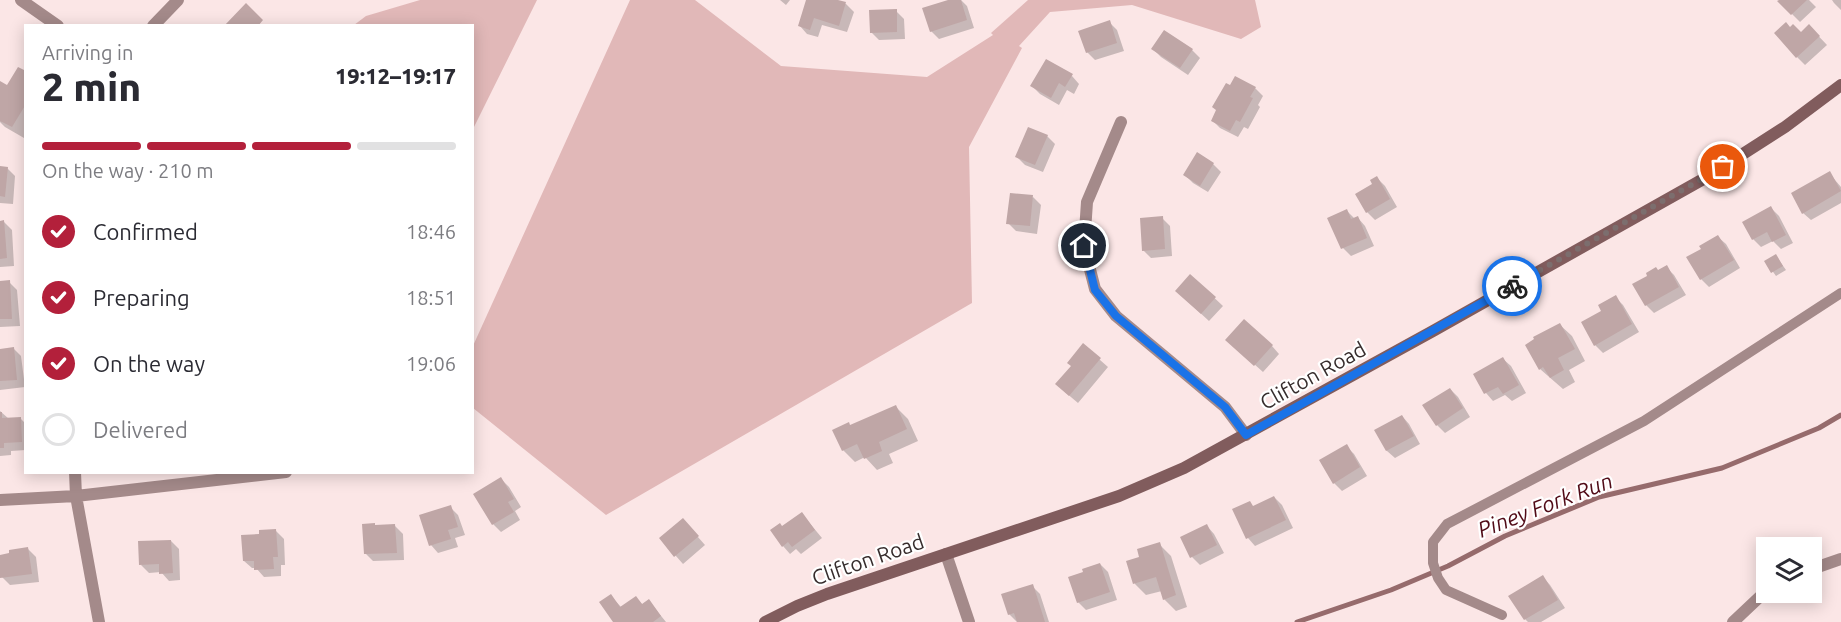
<!DOCTYPE html>
<meta charset="utf-8">
<style>
:root{--surface:#fff;--page:#f7f7f7;--text:#2b2b33;--muted:#7c7c81;--line:#e1e1e2;--accent:#b3203b}
body{margin:0;font-family:Ubuntu,sans-serif;background:var(--page);color:var(--text);height:100vh;display:flex;flex-direction:column;font-size:22px;white-space:nowrap}
*{box-sizing:border-box;margin:0}
p{font-size:20px;color:var(--muted)}
.icon{flex:none;width:33px;height:33px;fill:none;stroke:currentColor;stroke-width:2;stroke-linecap:round;stroke-linejoin:round}
.map{position:relative;flex:1;overflow:hidden}
.drawer{position:absolute;left:24px;top:24px;width:450px;height:450px;display:flex;flex-direction:column;background:var(--surface);border-radius:0px;box-shadow:0 3px 15px #0003}
.drawer>*{flex:none}
.controls{position:absolute;left:1756px;top:537px;display:grid;gap:12px}
.controls a{display:grid;place-items:center;width:66px;height:66px;border-radius:0px;background:var(--surface);box-shadow:0 3px 15px #0003;font-size:30px}
.pin{position:absolute;display:grid;place-items:center;width:51px;height:51px;color:#fff;margin:-26px;border:3px solid #fff;border-radius:50%;box-shadow:0 2px 6px #0007}
.courier{position:absolute;display:grid;place-items:center;width:60px;height:60px;margin:-30px;border:4px solid #1a73e8;border-radius:50%;background:#fff;color:#222;box-shadow:0 2px 8px #0007}
.head em{font-style:normal;font-weight:800}
.head div{display:flex;flex-direction:column-reverse}
.head{display:flex;align-items:center;justify-content:space-between;height:102px;padding:0 18px}
h1{font-size:39px;font-weight:800;line-height:45px}
.bar{display:grid;grid-template-columns:repeat(4,1fr);gap:9px 6px;align-content:center;height:72px;padding:0 18px}
.bar i{height:8px;border-radius:4px;background:var(--line)}
.bar .on{background:var(--accent)}
.bar p{grid-column:span 4}
ol{padding:0 18px;list-style:none}
li{display:flex;align-items:center;gap:18px;height:66px}
li p{margin-inline-start:auto}
li .icon{padding:6px;border-radius:50%;background:var(--accent);color:#fff;stroke-width:4}
li:last-child{color:var(--muted)}
li i{width:33px;height:33px;border:3px solid var(--line);border-radius:50%}
.map>svg:first-child{display:block}
.green{fill:#e1b8b8}
.shadow{fill:#0003}
.lines{fill:none;stroke-linecap:round;stroke-linejoin:round}
.stream{stroke:#966b6c;stroke-width:5}
.building{fill:#bfa6a6}
.service{stroke:#a48a8a;stroke-width:10}
.minor{stroke:#a48a8a;stroke-width:12}
.secondary{stroke:#815c5d;stroke-width:12}
.done{stroke:#7c6e6e;stroke-width:6;stroke-dasharray:0 10.8}
.route{stroke:#1a73e8;stroke-width:8}
.labels{text-anchor:middle;stroke-width:4.5;stroke-linejoin:round;paint-order:stroke}
.street-label{font-size:21px;fill:#372d2d;stroke:#fff}
.water-label{font-size:22px;font-style:italic;fill:#510b17;stroke:#fff}
</style>
<div class="map">
<svg width="1841" height="622" viewBox="0 0 1841 622">
<rect width="100%" height="100%" fill="#fbe6e6"/>
<!-- green -->
<path class="green" d="M420 0H537L473 129 472 26 354 25 366 16Z
M630 0H695L781 66 927 77 993 35 991 33 1028 0H1255L1261 27 1241 39 1132 5 1050 12 1019 46 1022 48 969 147 972 303 606 515 473 408 472 348Z"/>
<!-- shadow -->
<path class="shadow" d="M780 0H790L786 5Z
M807 0H833L846 4 854 12 847 32 822 25 818 37 807 34 800 26Z
M953 0H961L967 6 974 28 939 39 931 31Z
M1781 0H1809L1816 7 1800 22 1779 1Z
M1832 0H1841V10L1834 3Z
M896 11 904 19 905 39 879 40 871 32Z
M1109 22 1117 30 1124 51 1095 60 1087 52Z
M1809 26 1827 45 1805 65 1797 57 1791 29 1801 34Z
M1153 49 1192 50 1200 58 1188 75 1161 57Z
M26 73V136L24 138 5 127 0 122V83L8 87Z
M1072 76 1079 84 1074 94 1067 90 1059 105 1040 94 1032 86Z
M1255 88 1263 96 1258 105 1260 107 1248 129 1244 127 1238 137 1220 128 1212 120Z
M1047 136 1055 144 1043 172 1025 165 1017 157Z
M1198 155 1213 164 1221 172 1208 192 1193 183 1185 175Z
M0 167 7 168 15 176 13 204 0 203Z
M1829 173 1841 187V203L1811 220 1803 213Z
M1377 178 1385 186 1397 207 1375 220 1367 212Z
M1033 197 1041 205 1037 234 1016 231 1008 223Z
M1771 208 1779 216 1793 243 1781 249 1773 241 1761 247 1753 239Z
M1347 211 1355 219 1358 218 1365 226 1374 246 1351 256 1343 248 1329 219Z
M1162 218 1170 226 1172 256 1151 258 1143 250Z
M4 222 12 230 14 266 0 267V223Z
M1718 237 1726 244 1740 268 1709 287 1701 279 1703 249Z
M1776 256 1786 270 1776 276 1766 262Z
M1666 267 1674 275 1686 295 1654 313 1646 305 1634 285Z
M1191 276 1223 306 1209 321 1185 299Z
M9 282 17 290 20 326 0 327V283Z
M1615 297 1623 305 1639 332 1603 353 1595 345 1603 311Z
M1560 325 1572 336 1585 361 1569 370 1575 382 1563 389 1540 369Z
M1083 345 1108 367 1078 403 1065 392Z
M1272 346 1279 354 1263 372 1235 347Z
M13 348 21 356 25 387 0 390V350Z
M1503 359 1511 366 1526 393 1512 401 1505 395 1493 401 1486 393Z
M1450 389 1458 397 1470 417 1445 433 1437 425Z
M896 407 908 419 918 441 889 454 893 463 877 470 865 457 855 462 843 450 851 427Z
M0 411 9 419 20 418 26 424V450L11 451V455L0 456Z
M1402 416 1409 424 1420 444 1395 458 1387 451 1376 430Z
M1346 446 1354 454 1367 476 1342 491 1334 483Z
M501 479 509 487 521 507 515 511 520 520 501 532 493 524Z
M1274 497 1282 505 1293 528 1255 546 1248 538 1254 507Z
M450 507 458 515 465 535 455 538 458 547 438 553 431 545Z
M802 514 822 538 801 554 796 549 790 554 783 546V528Z
M375 525 377 527 395 526 403 534 404 560 373 561 365 553Z
M1207 526 1214 534 1224 553 1200 565 1192 557Z
M690 528 705 545 683 564 661 539Z
M276 531 284 539 285 565H281V576L264 577 256 568H252L244 561 261 535Z
M171 541 179 549 180 580 169 581 161 572 149 573 141 565Z
M1159 544 1171 556 1187 607 1176 611 1164 599 1162 591 1146 595 1135 584 1128 562 1141 558Z
M28 549 36 557 39 582 10 585 2 577 0 556Z
M1100 564 1108 572 1117 600 1086 610 1078 602Z
M1543 577 1550 585 1565 608 1541 622H1528L1525 619Z
M1032 586 1040 594 1049 622H1017L1009 614Z
M611 596 621 607 636 598 643 605 649 601 666 622H614Z"/>
<g class="lines">
<!-- stream -->
<path class="stream" d="M1297 622 1391 590 1448 566 1505 536 1599 497 1722 468 1819 428 1841 415"/>
</g>
<!-- building -->
<path class="building" d="M806 0H838L846 2 839 26 814 18 810 30 798 26Z
M948 0H961L967 20 930 32 922 8Z
M1779 0H1807L1791 15 1777 1Z
M246 3 263 20 258 26H224Z
M897 9V32L870 33 869 10Z
M1110 20 1117 43 1086 53 1078 31Z
M1786 22 1790 27 1793 24 1801 32 1809 24 1820 36 1796 58 1774 33Z
M1164 30 1193 49 1180 68 1151 49Z
M1046 59 1073 74 1065 87 1059 83 1051 98 1030 86Z
M18 67 26 71V104L12 127 0 121V81L7 85Z
M1235 76 1256 87 1250 97 1253 98 1240 122 1236 120 1230 131 1211 121 1216 110 1212 107 1226 83 1230 85Z
M1028 127 1048 135 1035 165 1015 157Z
M1197 152 1214 163 1200 186 1183 175Z
M0 166 8 167 5 197 0 196Z
M1830 171 1841 191 1802 214 1791 193Z
M1377 176 1390 199 1366 213 1355 194 1372 184 1370 180Z
M1010 193 1033 195 1030 226 1006 224Z
M1771 206 1786 235 1772 242 1767 232 1752 240 1742 222Z
M1347 209 1351 219 1358 216 1367 238 1341 249 1327 218Z
M1163 216 1165 249 1142 251 1140 218Z
M4 220 7 258 0 259V221Z
M1718 235 1734 260 1700 280 1686 257 1701 249 1699 246Z
M1776 254 1783 266 1771 273 1764 261Z
M1667 265 1679 287 1645 306 1632 284 1647 276 1646 273 1656 267 1658 270Z
M1190 274 1216 297 1201 314 1175 291Z
M10 280 12 319H0V281Z
M1616 295 1632 324 1594 346 1581 322 1601 311 1598 305Z
M1244 319 1273 345 1254 366 1225 340Z
M1560 323 1575 349 1558 358 1564 370 1550 378 1543 367 1539 370 1525 345 1534 339 1533 337Z
M1083 343 1101 358 1069 396 1055 384 1071 366 1067 363Z
M14 347 17 380 0 381V349Z
M1503 357 1519 385 1503 394 1498 387 1484 394 1473 374Z
M1450 388 1463 408 1436 426 1422 405Z
M896 405 907 429 879 442 882 451 864 459 857 444 842 451 832 430 849 422 850 425Z
M0 412H2V418L21 417 22 442 4 443V448H0Z
M1402 415 1414 436 1386 451 1374 430Z
M1347 444 1360 467 1333 484 1319 460Z
M501 477 514 499 508 502 514 512 492 525 473 494Z
M1274 496 1286 520 1246 539 1232 509 1250 501 1253 506Z
M451 505 458 527 448 530 451 539 429 546 419 515Z
M802 512 815 530 792 547 788 542 782 547 770 530 780 523 782 526Z
M683 518 699 536 674 557 659 538Z
M375 523V525L395 524 397 553 364 554 362 524Z
M1207 524 1217 545 1190 558 1180 537Z
M276 529 278 557H273L274 569 254 570V561H243L241 535 259 534V530Z
M171 540 173 573 159 574V564L139 565 138 541Z
M1160 542 1176 595 1163 600 1156 577 1133 584 1126 561 1139 557 1137 549Z
M28 547 32 574 0 578V555L9 553V550Z
M1100 563 1110 592 1077 603 1068 577 1083 572 1082 569Z
M1543 575 1558 600 1524 620 1508 596Z
M1033 584 1045 622H1017L1014 613 1008 615 1001 594Z
M611 594 620 607 636 596 642 604 649 599 661 616 653 622H613L599 602Z"/>
<g class="lines">
<!-- service -->
<path class="service" d="M1502 615 1446 590 1438 578 1433 563V542L1447 524 1644 421 1841 293"/>
<!-- minor -->
<path class="minor" d="M21 0 58 26
M153 26 178 0
M1121 122 1087 202 1084 246 1095 289 1116 316 1225 407 1246 435
M75 472 76 496 99 622
M0 500 76 496 286 472
M946 554 969 622
M1812 569 1841 559
M1733 622 1767 590"/>
<!-- secondary -->
<path class="secondary" d="M765 622 797 606 827 594 1119 496 1184 468 1433 331 1707 177 1785 127 1841 85"/>
</g>
<g class="lines">
<!-- done -->
<path class="done" d="M1512 286 1723 167"/>
<!-- route -->
<path class="route" d="M1084 246 1095 290 1116 316 1225 407 1246 435 1512 286"/>
</g>
<g class="labels">
<!-- street labels -->
<g class="street-label">
<text transform="translate(1313 376) rotate(-29)" y="7">Clifton Road</text>
<text transform="translate(868 560) rotate(-19)" y="7">Clifton Road</text>
</g>
<!-- water labels -->
<g class="water-label">
<text transform="translate(1545 505) rotate(-21)" y="8">Piney Fork Run</text>
</g>
</g>
</svg>
<div class="controls">
<a><svg class="icon" aria-label="layers" viewBox="0 0 24 24"><path d="M12 4l9 5-9 5-9-5zM3 14l9 5 9-5"/></svg></a>
</div>
<div class="pin" style="left:1723px;top:167px;background:#ea580c"><svg class="icon" aria-label="bag" viewBox="0 0 24 24"><path d="M5 8h14l-1 12H6zM9 8a3 3 0 0 1 6 0"/></svg></div>
<div class="pin" style="left:1084px;top:246px;background:#1f2937"><svg class="icon" aria-label="home" viewBox="0 0 24 24"><path d="M3 11l9-7 9 7M6 9v11h12V9"/></svg></div>
<div class="courier" style="left:1512px;top:286px"><svg class="icon" aria-label="bike" viewBox="0 0 24 24"><circle cx="6" cy="16" r="4"/><circle cx="18" cy="16" r="4"/><path d="M6 16l4-8h5l3 8M10 8l3 8H6M13 5h3"/></svg></div>
<section class="drawer">
<div class="head"><div><h1>2 min</h1><p>Arriving in</p></div><em>19:12–19:17</em></div>
<div class="bar"><i class="on"></i><i class="on"></i><i class="on"></i><i></i><p>On the way · 210 m</p></div>
<ol>
<li><svg class="icon" aria-label="check" viewBox="0 0 24 24"><path d="M5 12l5 5 9-10"/></svg>Confirmed<p>18:46</p></li>
<li><svg class="icon" aria-label="check" viewBox="0 0 24 24"><path d="M5 12l5 5 9-10"/></svg>Preparing<p>18:51</p></li>
<li><svg class="icon" aria-label="check" viewBox="0 0 24 24"><path d="M5 12l5 5 9-10"/></svg>On the way<p>19:06</p></li>
<li><i></i>Delivered</li>
</ol>
</section>
</div>
